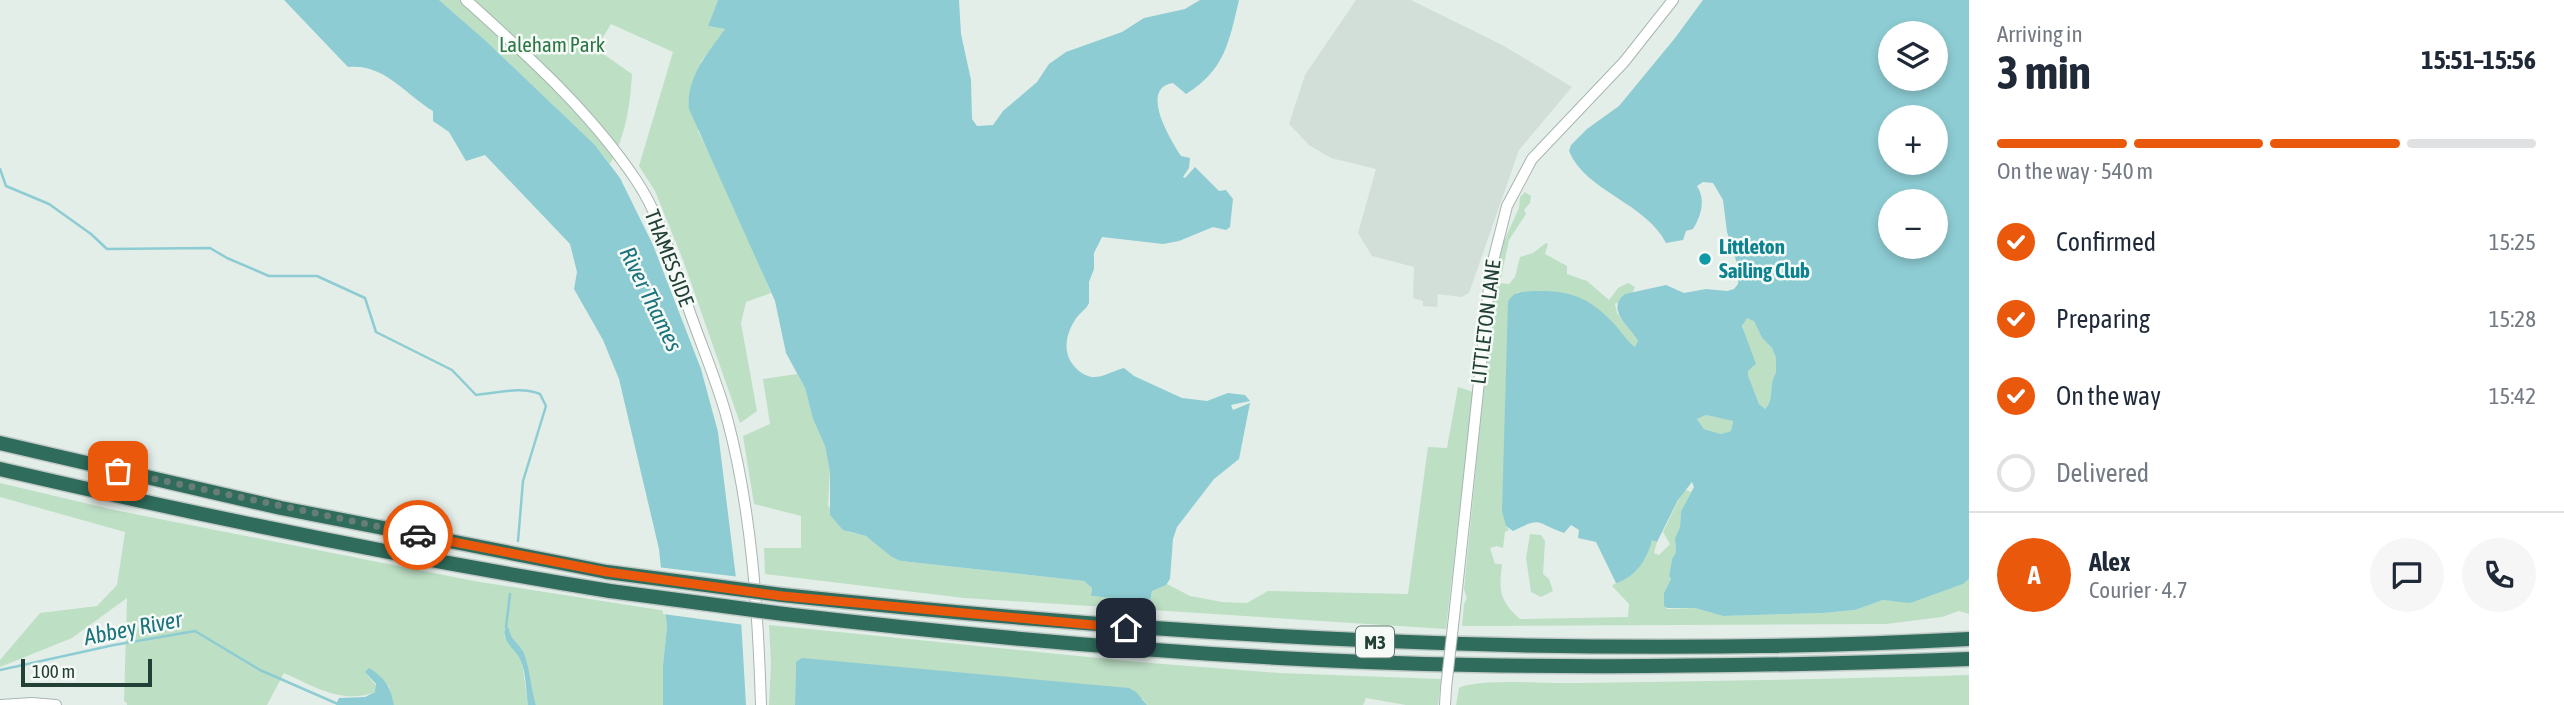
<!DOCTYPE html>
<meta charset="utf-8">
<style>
:root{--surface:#fff;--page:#f6f6f7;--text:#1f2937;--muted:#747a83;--line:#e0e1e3;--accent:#ea580c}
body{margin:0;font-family:"Asap Condensed",sans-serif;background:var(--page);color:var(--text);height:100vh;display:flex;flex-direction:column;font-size:26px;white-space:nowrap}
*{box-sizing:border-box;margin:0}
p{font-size:23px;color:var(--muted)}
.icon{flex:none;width:38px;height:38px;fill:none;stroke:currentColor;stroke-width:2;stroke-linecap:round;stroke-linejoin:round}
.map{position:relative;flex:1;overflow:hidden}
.panel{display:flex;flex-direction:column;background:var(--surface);width:595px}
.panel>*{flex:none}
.fabs{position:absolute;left:1878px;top:21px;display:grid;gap:14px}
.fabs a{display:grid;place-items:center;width:70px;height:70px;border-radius:50%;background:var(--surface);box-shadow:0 4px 10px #0003;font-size:35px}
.scale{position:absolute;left:21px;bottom:18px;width:131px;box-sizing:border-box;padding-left:7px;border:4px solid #234036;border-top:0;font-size:19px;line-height:24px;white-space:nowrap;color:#234036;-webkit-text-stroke:5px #f5faf7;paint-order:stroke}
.pin{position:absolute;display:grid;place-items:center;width:60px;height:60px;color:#fff;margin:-30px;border-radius:14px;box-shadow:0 4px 10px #0006}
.courier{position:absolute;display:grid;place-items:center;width:70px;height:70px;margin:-35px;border:5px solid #ea580c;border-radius:50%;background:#fff;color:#222;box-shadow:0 2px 9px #0007}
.headline em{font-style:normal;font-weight:700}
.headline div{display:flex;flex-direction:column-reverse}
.headline{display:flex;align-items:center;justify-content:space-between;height:119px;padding:0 28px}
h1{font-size:46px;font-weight:700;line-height:52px}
.bar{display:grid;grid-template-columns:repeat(4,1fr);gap:10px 7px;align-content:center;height:84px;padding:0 28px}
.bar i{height:9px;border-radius:5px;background:var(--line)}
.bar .current{background:var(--accent)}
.bar p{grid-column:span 4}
.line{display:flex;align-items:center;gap:18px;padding:0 28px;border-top:2px solid var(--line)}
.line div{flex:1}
.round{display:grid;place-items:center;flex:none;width:74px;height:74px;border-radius:37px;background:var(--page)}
ol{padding:0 28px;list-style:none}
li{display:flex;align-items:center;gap:21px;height:77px}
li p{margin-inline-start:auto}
li .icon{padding:7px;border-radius:50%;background:var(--accent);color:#fff;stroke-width:4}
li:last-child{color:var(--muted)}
li i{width:38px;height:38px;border:4px solid var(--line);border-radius:50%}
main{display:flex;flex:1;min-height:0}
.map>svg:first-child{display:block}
.built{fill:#d2ded8}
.green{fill:#bddfc4}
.water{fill:#8dccd3;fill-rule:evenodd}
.pier{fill:#e4eee9}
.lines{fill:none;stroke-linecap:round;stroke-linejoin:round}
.stream{stroke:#8dccd3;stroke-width:2.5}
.minor-casing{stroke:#a6b6b0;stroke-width:12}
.highway-casing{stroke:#c1cac7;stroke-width:17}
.minor{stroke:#fff;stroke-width:10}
.highway{stroke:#2f6c5c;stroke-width:14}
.minor-bridge-casing{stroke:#a6b6b0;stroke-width:12;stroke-linecap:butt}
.highway-bridge-casing{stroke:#c1cac7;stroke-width:17;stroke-linecap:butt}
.minor-bridge{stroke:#fff;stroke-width:10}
.highway-bridge{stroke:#2f6c5c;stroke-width:14}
.done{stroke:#677d75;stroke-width:7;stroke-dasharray:0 12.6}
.route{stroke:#ea580c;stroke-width:9}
.culture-dot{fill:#0f9aa8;stroke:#f5faf7;stroke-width:2.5}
.labels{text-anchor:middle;stroke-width:5;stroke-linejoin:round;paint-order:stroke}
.shield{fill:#f5faf7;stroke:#627870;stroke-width:2}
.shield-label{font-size:19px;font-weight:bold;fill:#234036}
.park-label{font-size:21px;fill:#2d7745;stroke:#f5faf7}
.culture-label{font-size:21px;font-weight:bold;fill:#0d838f;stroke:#f5faf7;text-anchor:start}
.street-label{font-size:21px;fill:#234036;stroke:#f5faf7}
.water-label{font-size:23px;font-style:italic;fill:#1c737d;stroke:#f5faf7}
</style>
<main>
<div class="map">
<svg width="1969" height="705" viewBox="0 0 1969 705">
<rect width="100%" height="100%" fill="#e4eee9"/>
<!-- built -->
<path class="built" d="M1356 0H1411L1504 46 1572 87 1519 150 1469 293 1462 297 1438 294 1437 307 1423 306V301L1413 298 1414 267 1372 256 1358 233 1376 169 1331 158 1309 145 1289 124 1305 75Z"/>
<!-- green -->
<path class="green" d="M439 0H718L708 26 725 29 701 62 698 131 724 183 771 293 746 302 741 323 757 411 740 423 683 260 655 191 639 166 673 52 611 24 596 49 632 74C630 107 626 134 610 164L595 145 486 41Z
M1525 192 1531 196 1530 203 1524 210 1526 214 1509 240 1500 283 1509 284 1515 277 1520 257 1533 253 1546 243 1548 244 1545 254 1567 266V274L1587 281 1609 300 1618 288 1628 283 1635 287 1631 296 1615 304 1617 313 1638 341 1637 346 1633 347C1594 297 1579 290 1517 292L1506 526 1509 530 1505 532 1503 548 1497 546 1490 548 1495 564H1502C1499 591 1499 600 1520 619L1628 617 1629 604 1612 586C1632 570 1646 569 1652 539L1657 542 1654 553 1659 555 1670 544 1663 532 1684 489 1691 492 1681 511 1680 527 1675 538 1676 552 1672 559 1669 576 1671 579 1664 605 1667 609 1695 608 1723 616 1823 613 1855 610 1883 600 1910 602 1963 584 1969 579V614L1959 611 1942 617 1886 624 1462 626 1464 604 1467 598 1464 589 1495 276 1503 243 1519 208 1520 197Z
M1747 317 1754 321 1762 338 1772 348 1776 358V373C1768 384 1775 400 1765 409L1759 404 1748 375V371L1754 366C1752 352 1741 334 1743 321Z
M797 374 805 388 813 419 825 446 830 471 828 506 849 532 866 536 901 561 1084 581 1092 588 1091 596 1150 600 1152 591 1167 584 1190 596 1222 602 1247 603 1268 591 1408 594 1428 447 1447 448 1458 387 1473 392 1446 629 964 598 765 574 764 548H801V516L754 504 743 436 770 424 763 379Z
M1706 415 1733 421 1731 431 1721 434 1704 429 1697 419Z
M0 483 114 510 474 581 666 611 667 628 663 665 664 705H536C531 689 530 669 524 653 519 643 510 640 509 629L504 636 522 662 528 705H394L389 686 365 672 377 687 375 692C343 705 313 686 284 673L267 705H127V703L124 701 127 598 72 638 0 667V660L40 613 97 606 117 585 125 532 0 497Z
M1530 534 1541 535 1545 541 1543 574 1549 579 1553 591 1541 597 1531 592 1526 558Z
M769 625 1138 662 1279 673 1441 679 1438 705H1406L1366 698 1363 705H1147L1143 699 796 663 795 705H769L771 664Z
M1969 675V705H1456L1459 688C1480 678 1551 684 1580 683 1710 681 1839 679 1969 675Z"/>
<!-- water -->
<path class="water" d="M284 0H439L486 41 595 145 620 178 653 245 701 369 718 432 741 619 746 705H663V665L667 627 659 549 619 379 603 340 574 289 577 272 570 244 485 155 466 161 449 132 433 121V111C405 94 384 63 348 67Z
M718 0H959L961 34 971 80 972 119 977 126 993 125 1003 111 1037 82 1049 64 1066 52 1122 32 1144 18 1185 9 1200 0H1239C1229 42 1225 70 1186 94L1173 83C1138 88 1172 142 1181 156L1190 158 1189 168 1183 177 1185 178 1195 167 1219 191 1226 190 1233 199 1230 227 1226 230 1213 227 1179 241 1163 244 1102 237 1094 253V269L1089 282V303C1086 310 1079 313 1075 320 1066 334 1062 352 1074 366 1078 371 1085 376 1092 377 1103 378 1114 370 1124 368L1134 376 1182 398 1207 401 1228 393 1245 395 1250 401 1231 405 1233 410 1250 403 1239 459 1214 479 1177 527 1173 539 1170 579 1166 585 1152 591 1150 601 1091 596 1092 588 1084 581 901 561 892 557 866 536 843 530 830 515V472L825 446 813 419 805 388 786 353 775 301 689 109C686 78 707 54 725 29L708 26Z
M1703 0H1969V579L1963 584 1910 603 1883 600 1855 610 1823 613 1723 616 1695 608H1667L1664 606V593L1671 579 1669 576 1672 559 1676 552 1675 538 1680 527 1681 511 1694 487 1692 482 1678 500 1657 542 1652 540C1648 558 1636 577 1616 583L1596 542 1578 538 1579 530 1571 525 1564 533C1535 523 1543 516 1513 531L1506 526 1502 511 1508 302C1514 290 1523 292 1535 291 1573 290 1592 299 1617 327 1623 334 1628 342 1635 347L1638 341C1630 326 1605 310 1625 294L1666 285 1684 293 1706 289 1727 291 1734 289 1738 284 1739 270 1727 232 1723 200 1713 183 1703 182 1697 186C1706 200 1701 216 1693 229L1686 231 1683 240 1666 243C1646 203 1585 191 1569 151L1571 145 1587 129 1619 106 1675 38ZM1890 33H1936V79H1890ZM1890 117H1936V163H1890ZM1890 201H1936V247H1890ZM1747 318 1754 321 1762 338 1772 348 1776 358V373C1768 384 1775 400 1765 409L1759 404 1748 375V371L1756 364 1742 326ZM1706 415 1733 421 1731 431 1721 434 1704 429 1697 419Z
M506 627 509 628C510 640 519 643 524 653 530 668 531 689 536 705H528C526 691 526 673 521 661 515 648 500 641 506 627Z
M802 658 1129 688 1136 692 1147 705H795L796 662Z
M369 668C385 678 391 687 394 705H336L339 698 365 697 375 692 376 684 365 672Z"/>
<!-- pier -->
<path class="pier" d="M657 567 740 577 745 625 663 614Z"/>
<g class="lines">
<!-- stream -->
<path class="stream" d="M0 169 6 186 49 204 91 234 107 249 210 248 227 258 269 276H317L365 298 376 332 452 370 476 395C498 393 521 386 540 394L546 406 523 481 518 541
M506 627 510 594
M0 670 114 645 195 631 260 670 340 705"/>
<!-- minor casing -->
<g class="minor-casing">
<path id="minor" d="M466 0C527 55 590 111 636 180 661 217 674 265 688 307 701 345 718 383 728 422 752 513 758 611 761 705
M1455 608 1491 269 1507 206 1532 159 1624 62 1673 0
M0 705 32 703 56 705
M1445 705 1446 688"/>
</g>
<!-- highway casing -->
<g class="highway-casing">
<path id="highway" d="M0 443 281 508 607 572
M0 469C202 516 405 558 610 591
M782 595C1178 637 1571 660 1969 639
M784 614C1013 641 1243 661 1474 665 1639 668 1804 665 1969 659"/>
</g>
<!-- minor -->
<use href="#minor" class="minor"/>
<!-- highway -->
<use href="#highway" class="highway"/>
<!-- minor-bridge casing -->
<g class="minor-bridge-casing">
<path id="minor-bridge" d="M1446 688 1455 608"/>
</g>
<!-- highway-bridge casing -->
<g class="highway-bridge-casing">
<path id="highway-bridge" d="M607 572 782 595
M610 591 784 614"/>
</g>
<!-- minor-bridge -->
<use href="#minor-bridge" class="minor-bridge"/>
<!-- highway-bridge -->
<use href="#highway-bridge" class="highway-bridge"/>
</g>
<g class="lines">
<!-- done -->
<path class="done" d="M118 471 418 535"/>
<!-- route -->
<path class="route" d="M418 535 607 572 782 596 1126 628"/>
</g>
<!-- markers -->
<circle class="culture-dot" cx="1705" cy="259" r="7"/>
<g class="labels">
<!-- shield labels -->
<rect class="shield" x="1356" y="626.5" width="38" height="31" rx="5"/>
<g class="shield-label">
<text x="1375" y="649">M3</text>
</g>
<!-- park labels -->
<g class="park-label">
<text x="552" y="52">Laleham Park</text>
</g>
<!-- culture labels -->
<g class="culture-label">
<text x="1719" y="254">Littleton<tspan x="1719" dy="24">Sailing Club</tspan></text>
</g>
<!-- street labels -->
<g class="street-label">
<text transform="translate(669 258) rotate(69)" y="7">THAMES SIDE</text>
<text transform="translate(1486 322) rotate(-83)" y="7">LITTLETON LANE</text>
</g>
<!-- water labels -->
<g class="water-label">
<text transform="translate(651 299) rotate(64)" y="8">River Thames</text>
<text transform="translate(133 628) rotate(-11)" y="8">Abbey River</text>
</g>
</g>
</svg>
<div class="fabs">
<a><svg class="icon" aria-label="layers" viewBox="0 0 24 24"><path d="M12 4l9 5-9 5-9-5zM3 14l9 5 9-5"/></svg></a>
<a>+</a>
<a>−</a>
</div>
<div class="scale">100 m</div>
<div class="pin" style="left:118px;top:471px;background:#ea580c"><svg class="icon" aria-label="bag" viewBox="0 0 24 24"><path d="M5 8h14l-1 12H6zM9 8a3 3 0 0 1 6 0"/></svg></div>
<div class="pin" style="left:1126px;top:628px;background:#1f2937"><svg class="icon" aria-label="home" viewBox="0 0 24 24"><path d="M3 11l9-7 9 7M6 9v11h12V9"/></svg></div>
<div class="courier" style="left:418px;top:535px"><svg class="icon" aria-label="car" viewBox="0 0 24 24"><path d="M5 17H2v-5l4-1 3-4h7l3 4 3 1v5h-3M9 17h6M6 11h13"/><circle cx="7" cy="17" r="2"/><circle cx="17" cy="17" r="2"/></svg></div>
</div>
<section class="panel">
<div class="headline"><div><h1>3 min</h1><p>Arriving in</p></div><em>15:51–15:56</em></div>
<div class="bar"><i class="current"></i><i class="current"></i><i class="current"></i><i></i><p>On the way · 540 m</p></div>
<ol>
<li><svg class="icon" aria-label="check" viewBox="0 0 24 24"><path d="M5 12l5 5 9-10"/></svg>Confirmed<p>15:25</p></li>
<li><svg class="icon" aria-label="check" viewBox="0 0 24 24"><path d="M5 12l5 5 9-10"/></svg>Preparing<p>15:28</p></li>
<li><svg class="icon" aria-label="check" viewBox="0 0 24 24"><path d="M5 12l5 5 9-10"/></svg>On the way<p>15:42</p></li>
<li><i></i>Delivered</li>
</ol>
<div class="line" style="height:126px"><b class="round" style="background:var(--accent);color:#fff">A</b><div><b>Alex</b><p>Courier · 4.7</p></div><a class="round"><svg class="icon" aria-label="chat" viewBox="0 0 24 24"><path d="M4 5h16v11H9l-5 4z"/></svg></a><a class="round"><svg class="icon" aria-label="phone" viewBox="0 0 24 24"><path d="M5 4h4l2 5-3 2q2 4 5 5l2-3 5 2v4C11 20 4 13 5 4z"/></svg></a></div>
</section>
</main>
